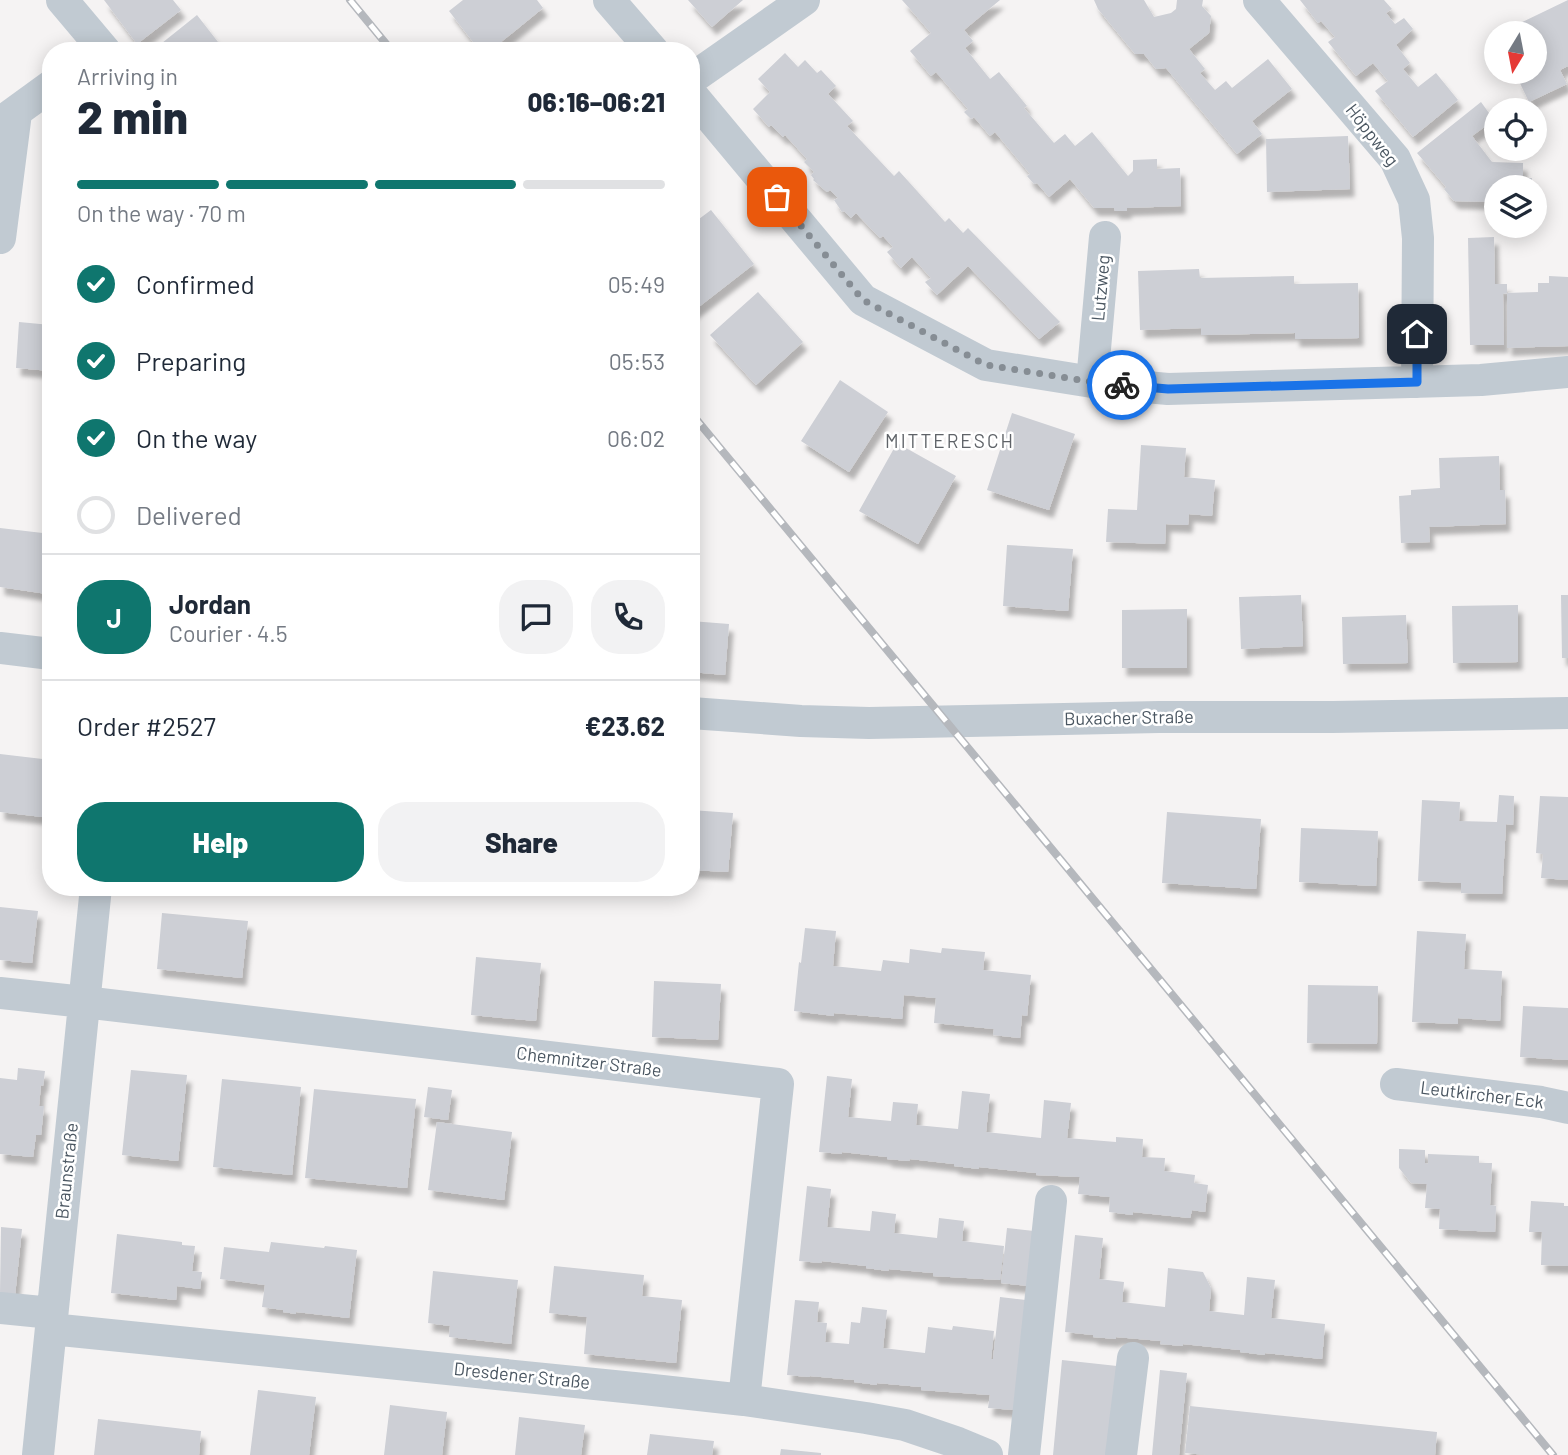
<!DOCTYPE html>
<meta charset="utf-8">
<style>
:root{--surface:#fff;--page:#f2f2f3;--text:#1f2937;--muted:#747a83;--line:#e0e1e3;--accent:#0f766e}
body{margin:0;font-family:Barlow,sans-serif;background:var(--page);color:var(--text);height:100vh;display:flex;flex-direction:column;font-size:26px;white-space:nowrap}
*{box-sizing:border-box;margin:0}
p{font-size:23px;color:var(--muted)}
.icon{flex:none;width:38px;height:38px;fill:none;stroke:currentColor;stroke-width:2;stroke-linecap:round;stroke-linejoin:round}
.map{position:relative;flex:1;overflow:hidden}
.panel{position:absolute;left:42px;top:42px;width:658px;height:854px;display:flex;flex-direction:column;background:var(--surface);border-radius:28px;box-shadow:0 4px 18px #0003}
.panel>*{flex:none}
.needle{width:46px;rotate:190deg}
.buttons{position:absolute;left:1484px;top:21px;display:grid;gap:14px}
.buttons a{display:grid;place-items:center;width:63px;height:63px;border-radius:50%;background:var(--surface);box-shadow:0 4px 18px #0003;font-size:35px}
.pin{position:absolute;display:grid;place-items:center;width:60px;height:60px;color:#fff;margin:-30px;border-radius:14px;box-shadow:0 4px 10px #0006}
.courier{position:absolute;display:grid;place-items:center;width:70px;height:70px;margin:-35px;border:5px solid #1a73e8;border-radius:50%;background:#fff;color:#222;box-shadow:0 2px 9px #0007}
.summary em{font-style:normal;font-weight:800}
.summary div{display:flex;flex-direction:column-reverse}
.summary{display:flex;align-items:center;justify-content:space-between;height:119px;padding:0 35px}
h1{font-size:46px;font-weight:800;line-height:52px}
.bar{display:grid;grid-template-columns:repeat(4,1fr);gap:10px 7px;align-content:center;height:84px;padding:0 35px}
.bar i{height:9px;border-radius:5px;background:var(--line)}
.bar .on{background:var(--accent)}
.bar p{grid-column:span 4}
.line{display:flex;align-items:center;gap:18px;padding:0 35px;border-top:2px solid var(--line)}
.line div{flex:1}
.round{display:grid;place-items:center;flex:none;width:74px;height:74px;border-radius:28px;background:var(--page)}
ol{padding:0 35px;list-style:none}
li{display:flex;align-items:center;gap:21px;height:77px}
li p{margin-inline-start:auto}
li .icon{padding:7px;border-radius:50%;background:var(--accent);color:#fff;stroke-width:4}
li:last-child{color:var(--muted)}
li i{width:38px;height:38px;border:4px solid var(--line);border-radius:50%}
.cta{display:flex;gap:14px;margin-top:auto;padding:14px 35px}
.cta a{flex:1;height:80px;border-radius:28px;background:var(--accent);color:#fff;font-size:28px;font-weight:800;line-height:80px;text-align:center}
.cta a+a{background:var(--page);color:var(--text)}
.map>svg:first-child{display:block}
.building{fill:#cdcfd5;filter:url(#shadow)}
.lines{fill:none;stroke-linecap:round;stroke-linejoin:round}
.minor{stroke:#c1cad2;stroke-width:32}
.rail-casing{stroke:#b5b8bd;stroke-width:8}
.rail{stroke:#fff;stroke-width:5;stroke-dasharray:16;stroke-linecap:butt}
.done{stroke:#868d94;stroke-width:7;stroke-dasharray:0 12.6}
.route{stroke:#1a73e8;stroke-width:9}
.labels{text-anchor:middle;stroke-width:5;stroke-linejoin:round;paint-order:stroke}
.street-label{font-size:18px;fill:#4a5661;stroke:#fff}
.neighbourhood-label{font-size:19px;letter-spacing:2px;fill:#5f6368;stroke:#fff}
</style>
<div class="map">
<svg width="1568" height="1455" viewBox="0 0 1568 1455">
<defs>
<filter id="shadow"><feDropShadow dx="4.5" dy="8" stdDeviation="2" flood-color="#0004"/></filter>
</defs>
<rect width="100%" height="100%" fill="#f5f3f3"/>
<!-- building -->
<path class="building" d="M104 0H173L181 10 137 44Z
M463 0H537L543 8 490 51H480L449 11Z
M688 0H743L712 27Z
M902 0H1000L964 30 973 41 965 48 990 79 999 72 1027 106 1024 108 1054 143 1065 134 1075 146 1092 132 1128 176 1133 171V160L1157 159V169L1180 168 1181 206 1127 208V211H1115L1114 208H1094L1070 179 1049 197 1037 183 1034 184 1027 176 1030 174 995 132 990 136 974 117 971 119 964 112 968 109 936 72 931 76 910 51 931 33Z
M1094 0H1144L1154 17 1171 13 1176 9 1177 0H1203L1202 6 1211 16 1209 33 1189 49 1205 69 1200 73 1215 90 1226 81 1232 88 1268 59 1292 89 1252 121 1262 134 1237 154 1166 68 1156 69 1144 54H1135L1098 9Z
M1300 0H1384L1392 9 1386 13 1395 24 1404 18 1413 29 1396 45 1410 63 1403 69 1418 87 1436 73 1458 100 1413 137 1375 91 1388 81 1373 63 1356 76 1328 42 1335 37 1321 21 1318 23Z
M1568 0V66L1560 70 1567 84 1529 102 1518 79 1531 73 1530 72H1535V33H1512L1510 28Z
M197 15 225 51H152Z
M785 53 798 67 805 60 817 73 821 70 836 86 828 94 853 121 847 126 894 176 899 171 945 222 949 218 963 233 968 228 1060 322 1039 339 968 266 937 295 925 282 931 278 912 257 901 268 887 252 893 247 883 236 880 238 856 213 851 218 844 211 842 212 834 200 838 198 830 190 827 192 813 180 814 179 811 175 814 172 804 162 807 159 785 135 783 137 771 125 769 127 753 109 770 92 758 79Z
M1481 102 1494 120 1472 136 1492 162 1523 163V178H1532V187H1496V202L1454 201 1444 189 1446 187 1417 153Z
M1348 136 1350 189 1267 192 1266 139Z
M711 210 754 264 691 313V225Z
M1494 237 1495 284H1507V293L1503 294 1504 345H1470L1468 238Z
M1199 269 1200 278 1294 276V284L1358 283 1359 338 1295 339V333L1201 335V328L1140 330 1138 271Z
M1549 276 1568 277V346L1507 348V293L1538 292V283H1549Z
M758 292 803 342 756 385 710 335Z
M19 322 51 325V371L16 368Z
M840 380 888 412 849 472 801 441Z
M1012 413 1075 434 1049 510 987 490Z
M897 443 956 476 918 544 859 511Z
M1141 445 1186 448 1184 477 1215 480 1212 516 1189 514 1188 525 1166 524 1165 544 1106 542 1108 509 1137 510Z
M1499 456 1500 490H1505L1506 524 1429 527 1430 542 1401 543 1399 496 1411 495V490L1440 488 1439 458Z
M0 528 51 534V569L47 594 0 587Z
M1007 545 1073 549 1068 611 1003 606Z
M1301 595 1303 646 1241 649 1239 597Z
M1561 595H1568V658H1562Z
M1518 605V662L1453 663 1452 606Z
M1187 609V668H1122V610Z
M1406 615 1408 663 1343 664 1342 617Z
M691 621 729 624 725 675 691 672Z
M0 754 51 760V818L0 812Z
M1499 795 1514 796 1513 825 1506 824 1502 894 1461 893V883L1418 881 1422 800 1460 802 1459 821 1497 822Z
M1540 796 1568 797V880L1541 878 1543 854 1536 853Z
M691 810 733 813 728 872 691 870Z
M1167 812 1261 819 1256 889 1162 883Z
M1301 828 1378 831 1376 886 1299 882Z
M0 907 38 911 32 963 0 960Z
M162 913 248 921 242 978 157 969Z
M805 928 836 931 833 966 881 971 883 960 909 963 910 949 941 953 942 948 985 952 983 970 1031 975 1027 1016 1022 1015 1020 1038 993 1035 994 1029 934 1023 936 998 904 995 902 1019 834 1013V1016L794 1011 799 962 801 963Z
M1417 931 1466 934 1464 969 1502 971 1500 1021 1458 1018V1024L1412 1022Z
M476 957 541 963 536 1021 471 1015Z
M654 981 721 984 718 1040 652 1037Z
M1308 985 1378 986 1377 1044 1307 1043Z
M1523 1006 1568 1008V1060L1520 1057Z
M18 1068 45 1071 43 1086 41 1085 39 1106H44L41 1135H36L33 1157 0 1154V1078L17 1080Z
M131 1070 187 1075 178 1161 122 1155Z
M827 1076 852 1079 848 1117 891 1121 893 1102 918 1104 916 1125 958 1129 962 1091 990 1094 986 1132 1041 1138 1044 1100 1071 1103 1067 1138 1116 1142V1137L1143 1139 1142 1157 1165 1158 1164 1171 1195 1175 1194 1183 1208 1185 1205 1212 1192 1210 1190 1218 1133 1212V1215L1109 1212 1110 1197 1078 1194 1080 1177 1036 1175V1173L979 1167V1169L954 1166V1164L910 1159 909 1161 887 1159V1157L842 1152V1154L819 1152Z
M222 1079 301 1087 292 1175 213 1167Z
M428 1087 452 1090 448 1120 424 1117Z
M314 1089 416 1099 407 1188 305 1178Z
M437 1122 512 1132 504 1200 428 1190Z
M1399 1149 1425 1150V1163L1428 1164V1154L1479 1156V1163H1492L1490 1205 1496 1206 1495 1232 1439 1229 1440 1209 1425 1208 1427 1184 1411 1183 1399 1168Z
M807 1186 831 1189 827 1227 870 1231 872 1211 896 1214 894 1233 937 1238 939 1218 964 1221 962 1241 1004 1246 1000 1280 933 1276V1273L889 1269 888 1271 866 1268V1266L822 1261 821 1263 799 1261Z
M1531 1201 1564 1203V1206H1568V1266L1541 1265 1542 1232H1529Z
M1 1227 22 1229 15 1296 0 1294Z
M1007 1228 1034 1231 1028 1286 1001 1283Z
M117 1234 182 1242V1245L195 1246 192 1271 202 1272 200 1289 177 1286 176 1300 111 1293Z
M1075 1235 1103 1238 1099 1279 1124 1282 1122 1302 1165 1307 1168 1268 1195 1271 1203 1272 1211 1288 1209 1311 1244 1315 1247 1277 1275 1280 1271 1318 1325 1324 1322 1359 1265 1353V1355L1240 1352V1350L1183 1344V1346L1160 1344 1161 1341 1116 1337V1339L1093 1337V1335L1065 1332Z
M271 1242 324 1248 325 1246 357 1250 349 1318 296 1312V1314L283 1312V1310L262 1307 265 1285 220 1279 224 1247 269 1252Z
M554 1266 644 1275 642 1296 682 1300 676 1363 584 1354 587 1317 549 1313Z
M433 1271 518 1280 511 1344 449 1337 450 1326 428 1323Z
M1000 1297 1026 1300 1015 1410 988 1408 990 1395 921 1390V1387L877 1383V1385L854 1382V1380L810 1376 809 1377 787 1375 795 1300 819 1302 817 1322 827 1323 825 1342 849 1344 851 1322 860 1323 862 1307 887 1310 883 1348 925 1353 928 1327 952 1330 953 1326 994 1331 991 1359H993Z
M1062 1360 1117 1366 1108 1455H1053Z
M1160 1370 1187 1373 1179 1455H1152Z
M258 1390 316 1397 309 1455H250Z
M390 1405 447 1412 442 1455H384Z
M1190 1406 1437 1432 1435 1455H1207L1185 1453Z
M519 1417 585 1425 581 1455H515Z
M98 1419 201 1431 199 1455H94Z
M650 1434 714 1441 712 1455H647Z
M781 1449 821 1453V1455H780Z"/>
<g class="lines">
<!-- minor -->
<path class="minor" d="M62 0 105 51
M609 0 653 51
M1259 0 1395 159 1414 200 1418 238 1417 382
M691 79 804 0
M691 94 863 300 986 365 1092 382 1168 389 1481 380 1568 372
M0 123 51 86
M0 238 16 113
M1092 382 1105 237
M0 648 51 654
M691 713 801 721 869 723 1159 717H1333L1568 713
M0 993 84 1002 778 1084 744 1400
M1396 1084 1541 1102 1568 1108
M0 1308 52 1313
M51 1329 644 1389 744 1400 866 1418 905 1425 958 1443 987 1455
M38 1455 96 887
M1024 1455 1051 1201
M1121 1455 1133 1358"/>
<!-- rail casing -->
<g class="rail-casing">
<path id="rail" d="M350 0 392 51
M691 413 1553 1455"/>
</g>
<!-- rail -->
<use href="#rail" class="rail"/>
</g>
<g class="lines">
<!-- done -->
<path class="done" d="M777 197 863 300 986 365 1092 382 1122 385"/>
<!-- route -->
<path class="route" d="M1122 385 1168 389 1417 382V334"/>
</g>
<g class="labels">
<!-- street labels -->
<g class="street-label">
<text transform="translate(1372 135) rotate(52)" y="6">Höppweg</text>
<text transform="translate(1101 288) rotate(-85)" y="6">Lutzweg</text>
<text transform="translate(1129 718) rotate(-1)" y="6">Buxacher Straße</text>
<text transform="translate(589 1062) rotate(7)" y="6">Chemnitzer Straße</text>
<text transform="translate(1482 1095) rotate(7)" y="6">Leutkircher Eck</text>
<text transform="translate(67 1171) rotate(-84)" y="6">Braunstraße</text>
<text transform="translate(522 1376) rotate(6)" y="6">Dresdener Straße</text>
</g>
<!-- neighbourhood labels -->
<g class="neighbourhood-label">
<text x="950" y="448">MITTERESCH</text>
</g>
</g>
</svg>
<div class="buttons">
<a><svg class="needle" viewBox="-14 -14 28 28"><path d="M0-13l5 13h-10z" fill="#e53935"/><path d="M0 13l5-13h-10z" fill="#747a83"/></svg></a>
<a><svg class="icon" aria-label="locate" viewBox="0 0 24 24"><circle cx="12" cy="12" r="6"/><path d="M12 2v4M12 18v4M2 12h4M18 12h4"/></svg></a>
<a><svg class="icon" aria-label="layers" viewBox="0 0 24 24"><path d="M12 4l9 5-9 5-9-5zM3 14l9 5 9-5"/></svg></a>
</div>
<div class="pin" style="left:777px;top:197px;background:#ea580c"><svg class="icon" aria-label="bag" viewBox="0 0 24 24"><path d="M5 8h14l-1 12H6zM9 8a3 3 0 0 1 6 0"/></svg></div>
<div class="pin" style="left:1417px;top:334px;background:#1f2937"><svg class="icon" aria-label="home" viewBox="0 0 24 24"><path d="M3 11l9-7 9 7M6 9v11h12V9"/></svg></div>
<div class="courier" style="left:1122px;top:385px"><svg class="icon" aria-label="bike" viewBox="0 0 24 24"><circle cx="6" cy="16" r="4"/><circle cx="18" cy="16" r="4"/><path d="M6 16l4-8h5l3 8M10 8l3 8H6M13 5h3"/></svg></div>
<section class="panel">
<div class="summary"><div><h1>2 min</h1><p>Arriving in</p></div><em>06:16–06:21</em></div>
<div class="bar"><i class="on"></i><i class="on"></i><i class="on"></i><i></i><p>On the way · 70 m</p></div>
<ol>
<li><svg class="icon" aria-label="check" viewBox="0 0 24 24"><path d="M5 12l5 5 9-10"/></svg>Confirmed<p>05:49</p></li>
<li><svg class="icon" aria-label="check" viewBox="0 0 24 24"><path d="M5 12l5 5 9-10"/></svg>Preparing<p>05:53</p></li>
<li><svg class="icon" aria-label="check" viewBox="0 0 24 24"><path d="M5 12l5 5 9-10"/></svg>On the way<p>06:02</p></li>
<li><i></i>Delivered</li>
</ol>
<div class="line" style="height:126px"><b class="round" style="background:var(--accent);color:#fff">J</b><div><b>Jordan</b><p>Courier · 4.5</p></div><a class="round"><svg class="icon" aria-label="chat" viewBox="0 0 24 24"><path d="M4 5h16v11H9l-5 4z"/></svg></a><a class="round"><svg class="icon" aria-label="phone" viewBox="0 0 24 24"><path d="M5 4h4l2 5-3 2q2 4 5 5l2-3 5 2v4C11 20 4 13 5 4z"/></svg></a></div>
<div class="line" style="height:91px"><div>Order #2527</div><b>€23.62</b></div>
<div class="cta"><a>Help</a><a>Share</a></div>
</section>
</div>
